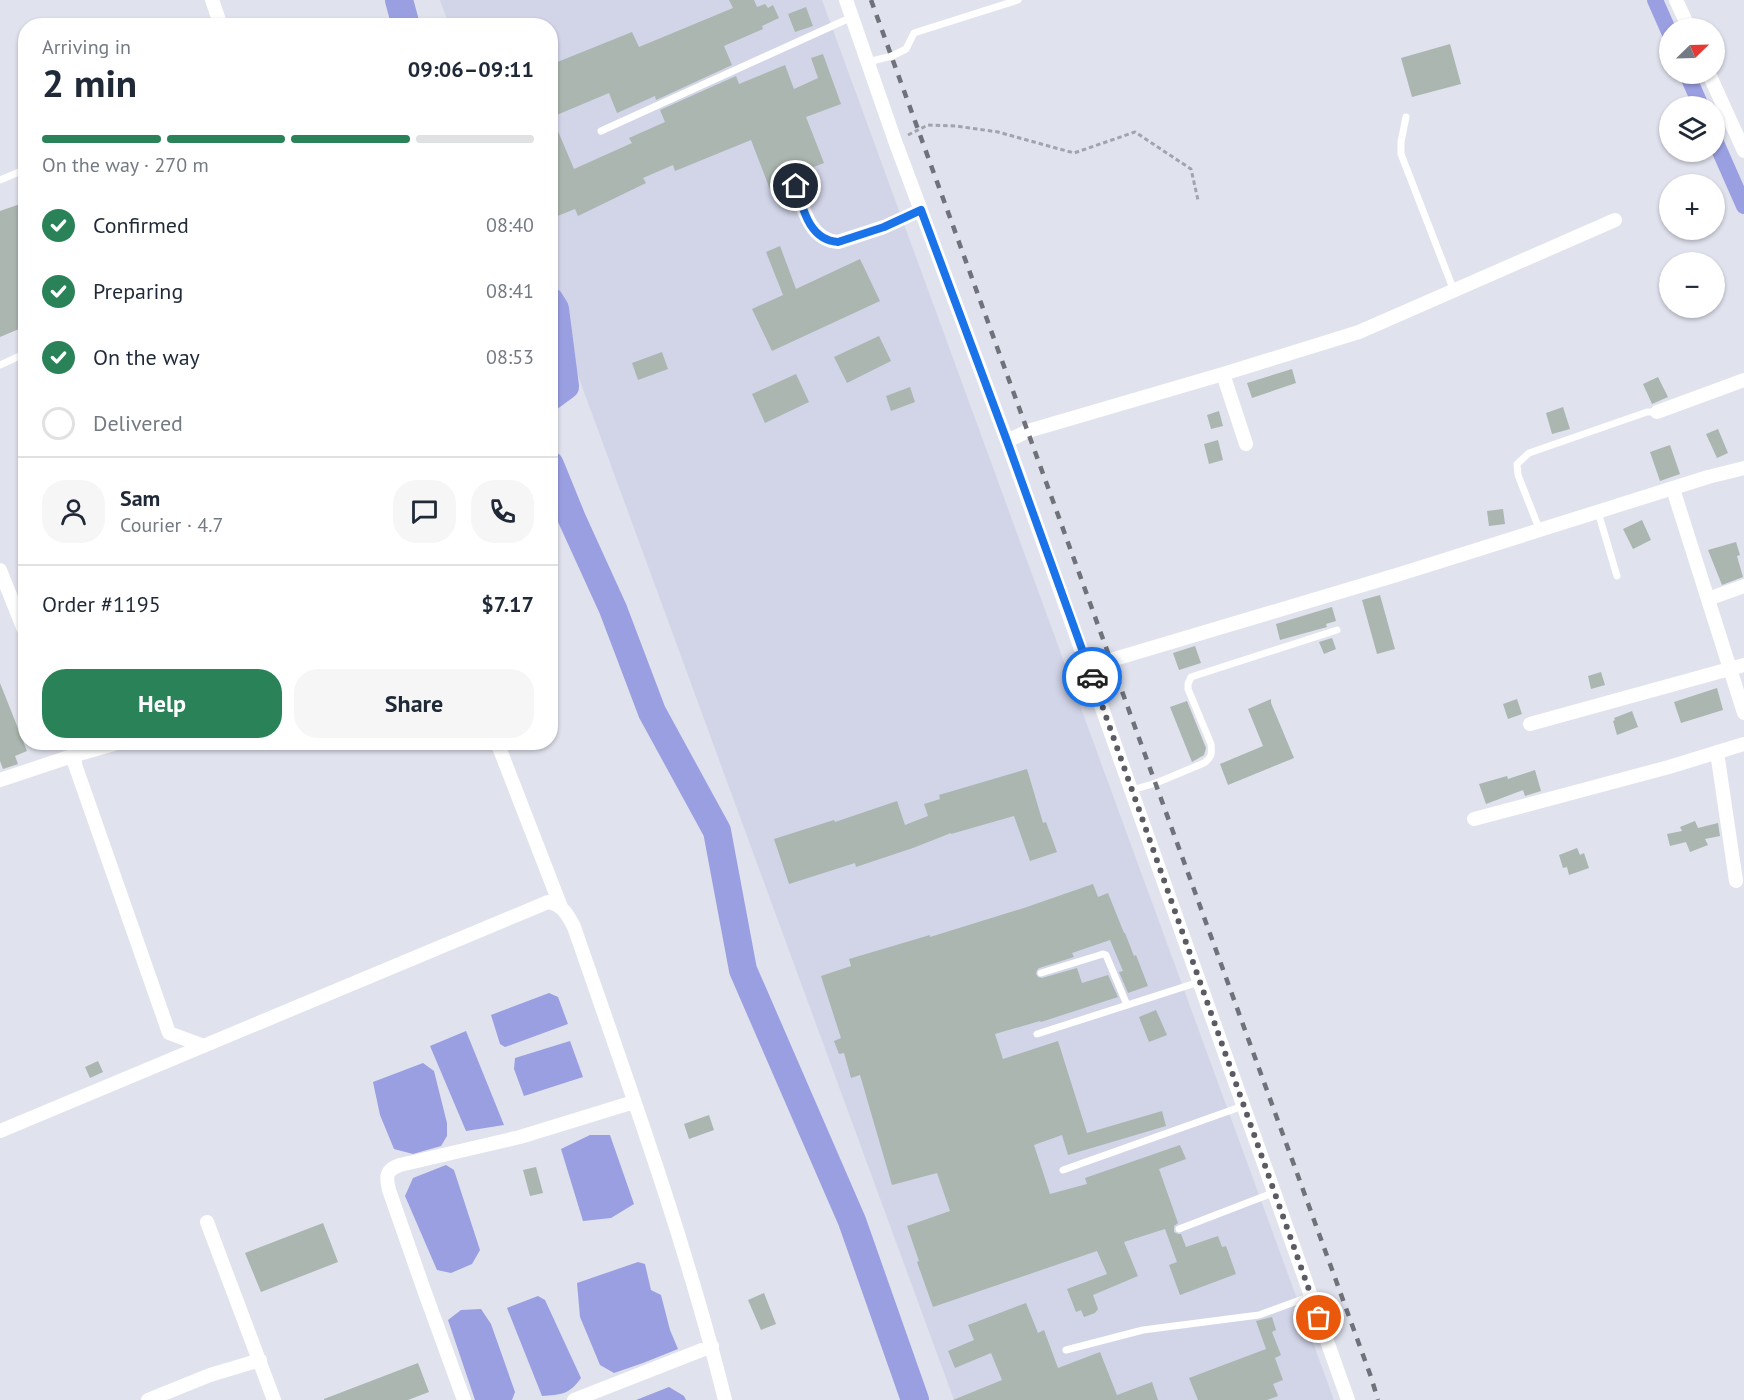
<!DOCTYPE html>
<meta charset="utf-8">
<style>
:root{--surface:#fff;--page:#f6f6f7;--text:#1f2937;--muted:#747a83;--line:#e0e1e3;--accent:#2a8358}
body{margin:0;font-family:"PT Sans",sans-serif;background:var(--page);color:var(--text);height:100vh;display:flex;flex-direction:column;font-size:22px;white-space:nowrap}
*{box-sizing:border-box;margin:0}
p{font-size:20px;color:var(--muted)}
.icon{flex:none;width:33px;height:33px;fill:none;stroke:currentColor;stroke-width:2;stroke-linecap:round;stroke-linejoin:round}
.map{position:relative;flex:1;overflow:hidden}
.drawer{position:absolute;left:18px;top:18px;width:540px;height:732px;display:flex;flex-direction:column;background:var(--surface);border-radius:24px;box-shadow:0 2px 4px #0004}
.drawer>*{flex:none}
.needle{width:39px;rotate:67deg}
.controls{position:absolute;left:1659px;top:18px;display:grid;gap:12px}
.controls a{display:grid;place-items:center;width:66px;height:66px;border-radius:50%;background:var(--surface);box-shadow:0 2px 4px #0004;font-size:30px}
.pin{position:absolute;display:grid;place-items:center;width:51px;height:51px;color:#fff;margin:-26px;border:3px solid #fff;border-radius:50%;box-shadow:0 2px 6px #0007}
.courier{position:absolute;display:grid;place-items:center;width:60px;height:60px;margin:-30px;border:4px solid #1a73e8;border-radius:50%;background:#fff;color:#222;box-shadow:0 2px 8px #0007}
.overview em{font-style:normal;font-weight:600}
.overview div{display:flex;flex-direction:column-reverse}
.overview{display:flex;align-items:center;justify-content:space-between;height:102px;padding:0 24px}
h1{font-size:39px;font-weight:600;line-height:45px}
.bar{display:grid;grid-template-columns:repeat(4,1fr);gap:9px 6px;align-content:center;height:72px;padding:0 24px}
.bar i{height:8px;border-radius:4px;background:var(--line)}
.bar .on{background:var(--accent)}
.bar p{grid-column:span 4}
.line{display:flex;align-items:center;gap:15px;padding:0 24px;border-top:2px solid var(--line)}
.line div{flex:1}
.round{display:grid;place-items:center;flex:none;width:63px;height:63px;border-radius:24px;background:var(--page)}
ol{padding:0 24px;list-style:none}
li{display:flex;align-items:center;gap:18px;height:66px}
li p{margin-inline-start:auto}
li .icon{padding:6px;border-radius:50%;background:var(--accent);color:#fff;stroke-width:4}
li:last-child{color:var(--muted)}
li i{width:33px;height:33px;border:3px solid var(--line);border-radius:50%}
.action{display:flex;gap:12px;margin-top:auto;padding:12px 24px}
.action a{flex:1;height:69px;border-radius:24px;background:var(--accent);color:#fff;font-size:24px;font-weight:600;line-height:69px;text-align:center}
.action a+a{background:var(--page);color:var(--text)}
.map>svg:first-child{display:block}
.built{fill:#d2d5e8}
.water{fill:#9a9fe2}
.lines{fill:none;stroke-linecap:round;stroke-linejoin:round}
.canal{stroke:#9a9fe2;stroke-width:16}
.river{stroke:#9a9fe2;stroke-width:28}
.building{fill:#aab6af}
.path{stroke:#a2a4ad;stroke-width:3;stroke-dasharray:4.5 3;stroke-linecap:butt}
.lane{stroke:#fff;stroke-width:7}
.street{stroke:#fff;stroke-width:14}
.rail{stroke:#707179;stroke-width:4.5;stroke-dasharray:8 8;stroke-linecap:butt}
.done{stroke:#5b5c63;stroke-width:6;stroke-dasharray:0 10.8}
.route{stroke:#1a73e8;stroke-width:8}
</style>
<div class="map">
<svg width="1744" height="1400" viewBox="0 0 1744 1400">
<rect width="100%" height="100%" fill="#e0e2ee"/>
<!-- built -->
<path class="built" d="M440 0H822L1334 1400H954L551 302 550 26 449 25Z"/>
<!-- water -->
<path class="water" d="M549 993 558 997 568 1024 505 1047 500 1044 491 1015Z
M466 1031 504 1125 466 1131 430 1046Z
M570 1041 583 1077 524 1096 514 1069 515 1058Z
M423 1063 434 1071 447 1123V1136L441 1146 413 1154 394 1149 380 1115 373 1082Z
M590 1135H610L634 1204 611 1218 583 1221 561 1149Z
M446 1165 454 1170 480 1250 472 1264 451 1273 437 1270 405 1196 413 1178Z
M638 1262 645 1264 651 1290 661 1295 670 1330 678 1349 643 1363 614 1373 600 1365 580 1317 577 1283Z
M538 1296 545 1300 581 1378C570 1394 561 1395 542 1396L507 1308Z
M481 1309 491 1324 515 1392 512 1400H475L448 1320 461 1310Z
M669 1387 684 1396 686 1400H636Z"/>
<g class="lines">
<!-- canal -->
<path class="canal" d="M1655 0 1670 34
M1687 74 1701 106
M1714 138 1744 206"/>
<!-- river -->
<path class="river" d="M399 0 406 26
M550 301 555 309 565 386 550 397
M550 465 572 519 613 609 652 712 717 831 743 970 852 1221 915 1400"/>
</g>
<!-- building -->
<path class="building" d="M729 0H754L757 7 765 4 768 8 773 5 779 18 762 26 763 29 724 46 732 65 656 100 655 96 617 113 609 93 552 117 574 169 632 143 629 138 665 122 660 110 736 76 739 84 785 65 794 89 818 78 811 58 823 54 841 104 806 117 824 163 814 167 817 174 802 180 797 177 793 178 789 180 787 186 771 192 751 140 675 171 673 165 643 178 646 183 578 216 575 209 550 219V65L632 32 639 47 733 8Z
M806 7 813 26 795 32 788 14Z
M1450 44 1461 84 1412 97 1401 58Z
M26 202V326L0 337V211Z
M780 246 796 289 860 259 880 301 772 351 752 309 783 295 766 252Z
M879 336 891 361 847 383 834 357Z
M662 352 668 369 638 380 632 363Z
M1292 369 1296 383 1252 398 1247 383Z
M796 374 809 402 765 423 752 394Z
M1658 377 1668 397 1652 404 1643 384Z
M910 387 915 402 891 411 886 396Z
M1563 407 1570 429 1552 434 1546 413Z
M1219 411 1223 426 1211 429 1207 415Z
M1718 429 1728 453 1717 458 1706 434Z
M1218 440 1223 460 1209 464 1204 444Z
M1670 445 1680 474 1660 481 1650 452Z
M1503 509 1505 524 1489 526 1487 511Z
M1642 520 1651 540 1633 549 1623 529Z
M1736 542 1740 555 1737 556 1743 577 1722 585 1708 550Z
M1380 595 1395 649 1377 654 1362 600Z
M1332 607 1336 621 1326 624 1327 627 1280 640 1276 624Z
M1332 638 1336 649 1324 654 1319 642Z
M1195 646 1201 663 1179 670 1173 653Z
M1601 672 1605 685 1591 689 1588 676Z
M0 683 27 751 15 756 18 764 3 769 0 761Z
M1717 688 1723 710 1681 723 1674 702Z
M1271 699V703L1294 758 1228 785 1220 764 1263 746 1248 709Z
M1517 699 1522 714 1508 719 1503 704Z
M1187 701 1206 748 1204 755 1192 762 1170 707Z
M1632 711 1638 727 1617 735 1613 721 1615 720 1614 718Z
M1027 769 1043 823 1046 822 1057 852 1030 861 1014 816 951 834V833L913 848 856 867 855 863 789 884 774 839 834 820 835 822 897 801 905 825 928 816 924 804 940 799 939 795Z
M1535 770 1541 791 1525 796 1523 790 1486 804 1479 784 1507 776 1508 779Z
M1695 821 1698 828 1718 823 1720 836 1705 839 1708 845 1690 852 1686 842 1670 846 1667 834 1682 831 1680 827Z
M1577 848 1580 855 1584 853 1589 868 1569 875 1567 867 1563 868 1559 855Z
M1093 884 1098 897 1108 893 1124 933H1125L1134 956 1136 955 1148 986 1128 993 1119 972 1123 971 1110 940 1072 953 1074 957 1039 968 1037 970 1036 974 1038 977 1042 978 1077 968 1082 983 1108 975 1118 997 1041 1022 1040 1021 995 1034 1003 1059 1058 1041 1087 1133 1162 1111 1166 1126 1068 1155 1062 1135 1034 1145 1050 1194 1087 1184 1085 1178 1180 1145 1186 1159 1159 1169 1178 1223 1174 1226V1232L1178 1234H1181L1186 1247 1218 1236 1222 1247 1226 1246 1236 1274 1180 1295 1169 1265 1177 1262 1165 1229 1124 1242 1138 1276 1093 1295 1098 1309 1095 1313 1084 1317 1081 1310 1076 1312 1067 1289 1107 1274 1097 1251 933 1307 917 1262 919 1261 907 1226 950 1211 937 1173 892 1185 860 1075 851 1078 844 1053 839 1054 834 1041 841 1038 821 976 851 966 849 959 930 935V937L1024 908Z
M1156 1010 1167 1035 1149 1042 1139 1017Z
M98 1061 103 1072 90 1078 85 1067Z
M709 1115 714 1130 689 1139 684 1124Z
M536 1167 543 1193 530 1196 523 1170Z
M323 1223 338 1262 261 1292 245 1253Z
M764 1293 776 1324 761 1330 748 1300Z
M1026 1303 1038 1333 1044 1330 1058 1368 1100 1352 1117 1395 1152 1382 1158 1400H953L1002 1380 991 1353 955 1368 948 1351 974 1340 968 1325Z
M1272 1317 1276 1330 1272 1332 1281 1355 1275 1358 1283 1380 1273 1384 1278 1396 1267 1400H1198L1189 1378 1266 1349 1256 1321Z
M418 1363 429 1392 408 1400H324V1399Z"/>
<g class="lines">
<!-- path -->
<path class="path" d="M908 135 928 125 956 126 998 132 1074 153 1135 132 1191 169 1198 200"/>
<!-- lane -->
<path class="lane" d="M868 62 892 56 906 49 914 33 1018 0
M1406 117 1401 142V154L1454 291
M601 131 852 17
M0 180 26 169
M0 365 26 353
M1598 512 1617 576
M1540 531 1518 475 1517 464 1529 453 1647 412H1657
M1132 790 1156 783 1204 763C1212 757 1212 754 1211 744L1188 689V684L1191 677 1337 630
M1041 973 1103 954 1106 955 1127 1005
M1037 1034 1199 982
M1063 1170 1243 1106
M1179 1229 1275 1192
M1066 1350 1143 1330 1259 1315 1311 1296"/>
<!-- street -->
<path class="street" d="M212 0 221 26
M846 0 895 141 1007 441 1348 1400
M1676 0 1689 28
M1709 74 1744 151
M796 186C803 209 810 240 838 242L884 227 921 210
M1223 374 1246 444
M1657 412 1744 380
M1007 441 1028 431 1223 374 1359 332 1615 220
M1673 489 1744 713
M0 570 26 635
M1708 599 1744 586
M1088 668 1111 660 1400 574 1708 477 1744 468
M1530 724 1744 665
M497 742 561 907
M1717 752 1736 881
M75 763 72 756 121 742
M0 780 72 756 169 1033 204 1046
M1474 819 1669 767 1744 744
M0 1131 548 902C562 904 568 915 574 927 628 1083 685 1239 725 1400
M207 1222 274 1400
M148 1400 210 1375 260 1360
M464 1400 424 1290 389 1190C386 1177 385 1170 400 1165L520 1137 634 1102
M574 1400 712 1346"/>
<!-- rail -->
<path class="rail" d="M871 0 1371 1377 1378 1400"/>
</g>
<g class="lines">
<!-- done -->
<path class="done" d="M1092 677 1319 1318"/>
<!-- route -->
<path class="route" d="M796 186C803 209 809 240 838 242L884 227 921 210 1007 441 1092 677"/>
</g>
</svg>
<div class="controls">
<a><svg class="needle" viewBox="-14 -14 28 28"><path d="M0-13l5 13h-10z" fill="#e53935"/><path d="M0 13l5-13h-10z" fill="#747a83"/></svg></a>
<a><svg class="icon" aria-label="layers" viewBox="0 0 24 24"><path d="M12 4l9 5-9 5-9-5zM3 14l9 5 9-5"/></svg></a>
<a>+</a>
<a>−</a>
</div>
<div class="pin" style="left:1319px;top:1318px;background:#ea580c"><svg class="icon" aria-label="bag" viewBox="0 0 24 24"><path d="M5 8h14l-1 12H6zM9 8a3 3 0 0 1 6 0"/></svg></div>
<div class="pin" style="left:796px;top:186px;background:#1f2937"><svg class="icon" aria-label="home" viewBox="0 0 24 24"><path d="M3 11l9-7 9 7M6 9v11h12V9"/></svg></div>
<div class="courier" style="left:1092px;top:677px"><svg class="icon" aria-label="car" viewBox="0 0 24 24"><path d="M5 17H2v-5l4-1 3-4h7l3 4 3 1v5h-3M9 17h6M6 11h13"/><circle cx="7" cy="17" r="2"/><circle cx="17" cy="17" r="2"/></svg></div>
<section class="drawer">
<div class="overview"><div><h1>2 min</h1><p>Arriving in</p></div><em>09:06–09:11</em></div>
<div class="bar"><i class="on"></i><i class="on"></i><i class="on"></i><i></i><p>On the way · 270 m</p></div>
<ol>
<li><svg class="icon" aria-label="check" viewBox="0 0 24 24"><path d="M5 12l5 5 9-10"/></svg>Confirmed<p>08:40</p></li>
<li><svg class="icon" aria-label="check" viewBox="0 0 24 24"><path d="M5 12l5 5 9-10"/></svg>Preparing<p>08:41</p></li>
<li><svg class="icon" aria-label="check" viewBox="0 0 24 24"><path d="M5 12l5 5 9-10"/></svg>On the way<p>08:53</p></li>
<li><i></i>Delivered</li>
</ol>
<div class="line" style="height:108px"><a class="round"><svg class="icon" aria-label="person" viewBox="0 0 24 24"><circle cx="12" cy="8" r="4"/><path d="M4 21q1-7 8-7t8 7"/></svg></a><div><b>Sam</b><p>Courier · 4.7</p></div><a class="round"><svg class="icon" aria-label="chat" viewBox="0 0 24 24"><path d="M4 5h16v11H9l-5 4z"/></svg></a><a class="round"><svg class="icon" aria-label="phone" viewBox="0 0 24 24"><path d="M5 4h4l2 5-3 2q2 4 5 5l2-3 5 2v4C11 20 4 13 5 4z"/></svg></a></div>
<div class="line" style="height:78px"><div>Order #1195</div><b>$7.17</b></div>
<div class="action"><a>Help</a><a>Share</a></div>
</section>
</div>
